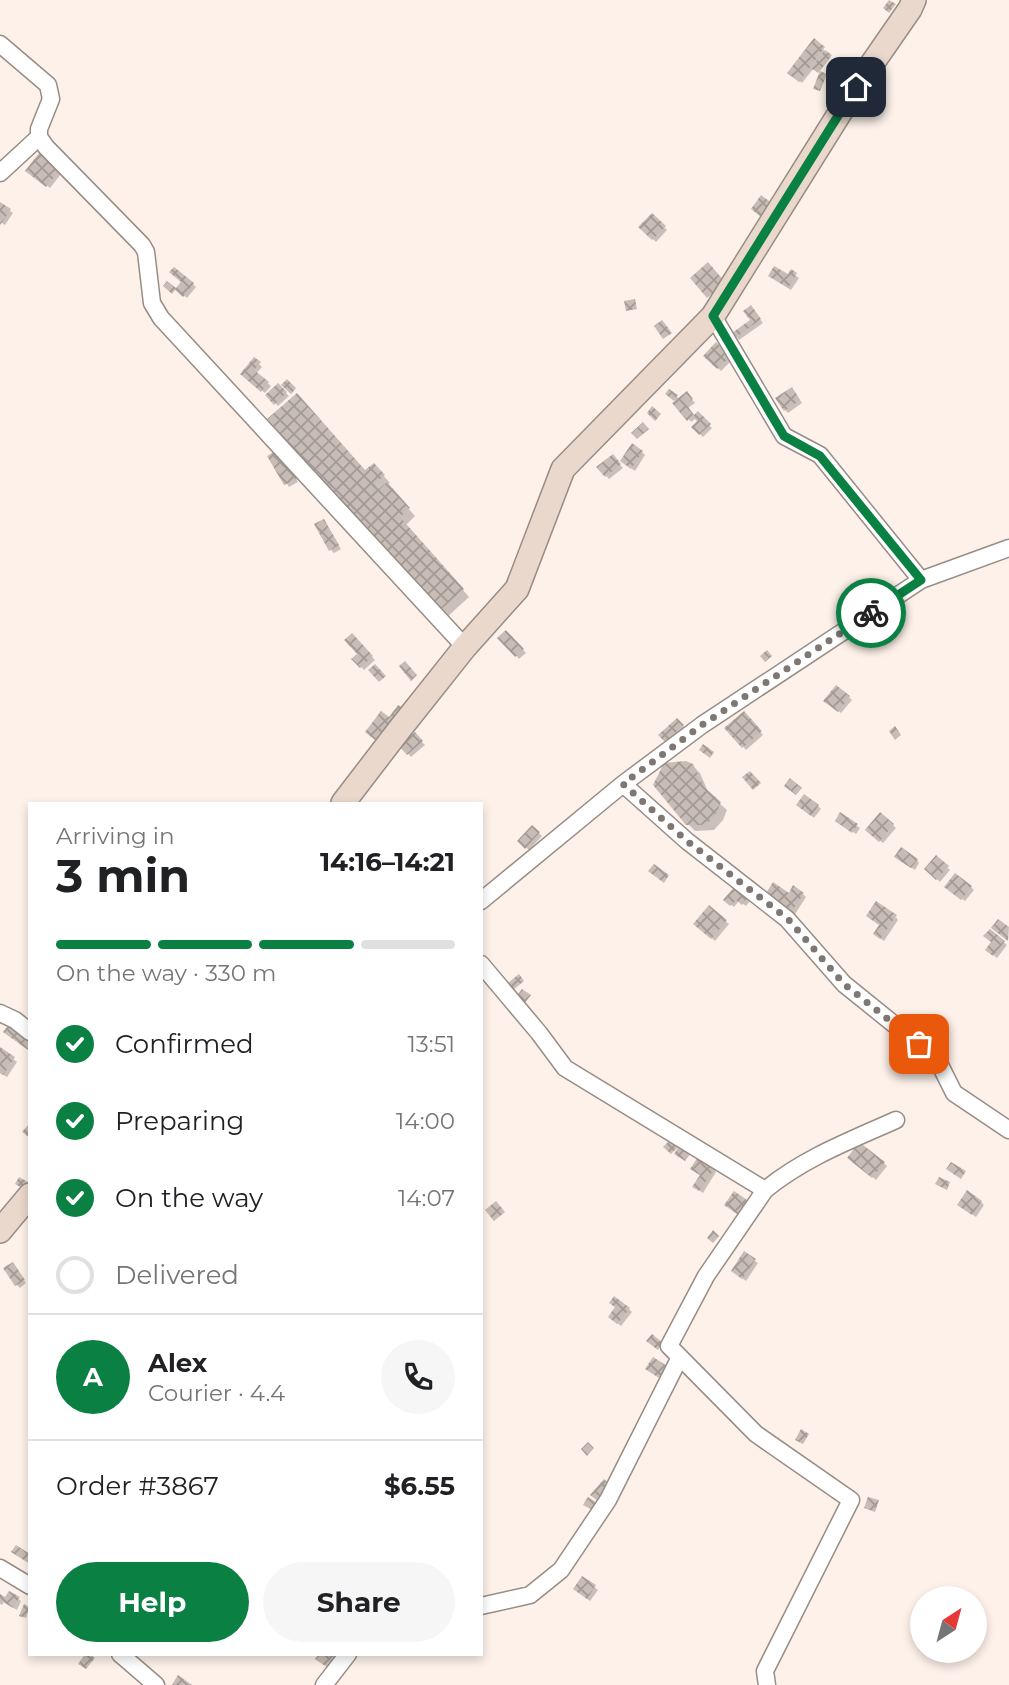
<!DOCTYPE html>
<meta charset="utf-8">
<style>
:root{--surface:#fff;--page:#f6f6f6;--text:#202124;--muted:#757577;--line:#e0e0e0;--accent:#0b8043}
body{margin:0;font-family:Montserrat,sans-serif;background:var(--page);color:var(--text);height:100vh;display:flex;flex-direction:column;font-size:26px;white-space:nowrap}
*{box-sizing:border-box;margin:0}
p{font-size:23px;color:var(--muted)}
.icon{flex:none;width:38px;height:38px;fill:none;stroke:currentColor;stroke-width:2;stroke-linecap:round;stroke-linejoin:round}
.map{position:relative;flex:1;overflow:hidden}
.details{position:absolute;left:28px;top:802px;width:455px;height:854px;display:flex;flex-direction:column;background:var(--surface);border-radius:0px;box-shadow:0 4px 10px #0003}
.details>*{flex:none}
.needle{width:46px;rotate:36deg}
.controls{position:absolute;left:910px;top:1586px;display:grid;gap:14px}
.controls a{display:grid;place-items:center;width:77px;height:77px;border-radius:50%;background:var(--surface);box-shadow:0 4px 10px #0003;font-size:35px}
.pin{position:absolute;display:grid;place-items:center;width:60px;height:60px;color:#fff;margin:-30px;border-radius:14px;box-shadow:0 4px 10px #0006}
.courier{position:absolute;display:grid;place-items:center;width:70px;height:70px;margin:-35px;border:5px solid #0b8043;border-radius:50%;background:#fff;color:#222;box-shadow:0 2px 9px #0007}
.overview em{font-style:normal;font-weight:700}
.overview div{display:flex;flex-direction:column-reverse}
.overview{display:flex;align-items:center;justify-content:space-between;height:119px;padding:0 28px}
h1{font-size:46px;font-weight:700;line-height:52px}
.bar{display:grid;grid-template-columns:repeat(4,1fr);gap:10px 7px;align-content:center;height:84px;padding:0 28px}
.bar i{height:9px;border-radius:5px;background:var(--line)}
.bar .active{background:var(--accent)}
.bar p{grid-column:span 4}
.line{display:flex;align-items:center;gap:18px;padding:0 28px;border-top:2px solid var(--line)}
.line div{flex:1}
.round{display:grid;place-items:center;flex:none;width:74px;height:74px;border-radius:37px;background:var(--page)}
ol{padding:0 28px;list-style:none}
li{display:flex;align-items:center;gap:21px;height:77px}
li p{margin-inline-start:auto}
li .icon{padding:7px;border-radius:50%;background:var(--accent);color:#fff;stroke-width:4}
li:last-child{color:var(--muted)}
li i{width:38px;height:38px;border:4px solid var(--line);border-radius:50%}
.primary-button{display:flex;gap:14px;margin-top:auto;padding:14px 28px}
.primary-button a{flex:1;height:80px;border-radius:42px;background:var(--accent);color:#fff;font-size:28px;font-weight:700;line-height:80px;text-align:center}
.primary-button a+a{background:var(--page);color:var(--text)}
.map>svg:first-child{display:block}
.shadow{fill:#0003}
.building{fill:url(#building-cross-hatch)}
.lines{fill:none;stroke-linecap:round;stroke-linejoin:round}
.street-casing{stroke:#978d86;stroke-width:19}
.secondary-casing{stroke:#978d86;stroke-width:26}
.street{stroke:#fff;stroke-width:16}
.secondary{stroke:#ebd8cd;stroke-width:23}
.done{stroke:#7f7773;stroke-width:7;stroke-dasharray:0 12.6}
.route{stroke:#0b8043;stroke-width:9}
</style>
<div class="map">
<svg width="1009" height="1685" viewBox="0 0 1009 1685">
<defs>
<pattern id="building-cross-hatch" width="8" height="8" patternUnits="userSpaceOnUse" patternTransform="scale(1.75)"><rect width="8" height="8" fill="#c7bcb6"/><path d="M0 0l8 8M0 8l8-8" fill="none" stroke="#a39a95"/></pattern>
</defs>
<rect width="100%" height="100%" fill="#fdf1ea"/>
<!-- shadow -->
<path class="shadow" d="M814 41 831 57 819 72 814 68 802 83 792 75Z
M59 171 61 174 50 188 31 173Z
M0 204 13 213 5 225 0 222Z
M652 215 667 230 656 242 641 227Z
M791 272 799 278 791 290 773 278 788 277Z
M193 284 196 287 187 298 177 290Z
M753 310 763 323 739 340 734 333 752 320Z
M716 345 732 360 721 371 705 356Z
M254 359 262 367 256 374 271 386 265 393 245 377Z
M278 386 289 396 278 406 268 395Z
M670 391 679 399 687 394 695 403 688 408 695 417 698 414 712 428 703 437 693 427 699 421 696 418 691 422 675 403 677 402 667 394Z
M795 392 802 403 788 413 785 410Z
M642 452 645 455 635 471 625 464Z
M282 454 298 482 289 487 270 456Z
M612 456 623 468 609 479 599 467Z
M374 465 390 483 387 485 415 516 406 525 469 597 446 618 366 472Z
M326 524 341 549 334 553 331 550Z
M506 632 526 653 519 659 500 638Z
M352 636 375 660 364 670 354 659 360 654Z
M849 697 852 700 841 713 829 704Z
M744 713 763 735 746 750 727 728Z
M677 720 686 729 669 744 661 735Z
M415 735 425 745 411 757 402 746Z
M692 765 700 773 709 794 727 810 723 820 714 830 695 831 687 823Z
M818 806 821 809 814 818 801 807Z
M841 814 860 828 856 834 840 823Z
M881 814 896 828 883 843 867 830Z
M532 827 542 836 529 850 519 841Z
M936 857 950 870 940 882 926 869Z
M899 860H917L919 863 915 870Z
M971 887 974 890 965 901 949 889Z
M735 888 750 901 746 906 739 901 734 907 725 900Z
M803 894 806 897 795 914 770 897Z
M709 908 729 924 715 941 699 927Z
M896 917 898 920 884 941 878 937Z
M990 931 1007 945 997 958 987 950 993 943Z
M0 1049 17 1062 7 1077 0 1073Z
M852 1161 884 1163 887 1166 876 1180Z
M714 1169 716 1172 703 1193 697 1189 701 1176 695 1172Z
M981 1202 984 1205 976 1217 962 1208Z
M755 1261 758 1263 746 1281 736 1274Z
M15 1267 26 1283 20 1288 17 1285Z
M629 1309 632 1312 621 1326 610 1317Z
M583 1578 598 1590 590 1601 578 1592Z
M0 1596 6 1599H18L21 1601 17 1610 4 1602 2 1605 0 1604Z
M321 1654H333L337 1657 328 1668 317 1659Z"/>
<!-- building -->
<path class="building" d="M889 0 896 4 889 13 883 8Z
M814 38 825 47 799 82 787 73Z
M825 50 832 55 818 73 811 68Z
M820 71 827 74 820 91 813 89Z
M834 82 844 89 839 96 829 90Z
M39 153 60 170 46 187 25 171Z
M761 195 773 204 762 218 751 209Z
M0 202 11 209 0 225Z
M652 213 666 226 652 240 638 227Z
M708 262 725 282 707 298 690 278Z
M774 266 788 274 791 269 797 273 788 288 768 276Z
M174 267 194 283 183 297 175 290 172 294 163 286 167 281 176 288 181 282 169 272Z
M635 299 637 309 626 311 624 301Z
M751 305 761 319 735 338 732 333 750 320 743 311Z
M662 320 672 333 663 339 654 326Z
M716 342 731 356 717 369 703 356Z
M254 357 261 362 254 370 269 382 261 392 240 374Z
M287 379 296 388 291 394 281 385Z
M278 383 287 392 274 405 265 395Z
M792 387 800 400 784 411 775 398Z
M669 389 678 395 674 401 665 394Z
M687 391 693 399 686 404 694 415 698 411 711 424 699 435 691 427 697 421 692 416 687 421 672 403Z
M297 393 365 470 374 463 385 475 374 484 379 489 387 482 410 508 400 517 464 589 438 612 267 419Z
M652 406 661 414 655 421 647 413Z
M643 422 649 429 637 439 631 433Z
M632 443 643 451 631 469 620 461Z
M280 449 297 479 284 485 267 456Z
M613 454 621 464 605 477 596 467Z
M324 519 339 545 329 551 314 524Z
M506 630 524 649 515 657 497 638Z
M352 633 373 656 360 668 351 659 357 654 344 640Z
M767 650 772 656 765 662 760 656Z
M405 661 417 675 411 681 399 666Z
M375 664 386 676 379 682 368 670Z
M836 685 850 696 838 712 823 701Z
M398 705 406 710 380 744 365 732 381 711 389 717Z
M744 711 762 731 742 748 724 728Z
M677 718 684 725 665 742 658 735Z
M895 726 901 735 895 740 889 731Z
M415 732 423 741 407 755 399 746Z
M703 744 714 752 710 758 699 750Z
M686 761 693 764 704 787 721 802 716 813 707 824 701 825H686L653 785 664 763Z
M750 771 761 783 753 790 742 777Z
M790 778 802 788 796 795 784 786Z
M804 794 819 805 811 816 796 805Z
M840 812 858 824 852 833 835 821Z
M880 812 894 824 879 842 865 830Z
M532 825 540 832 525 849 517 841Z
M901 847 918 859 911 868 894 857Z
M936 855 949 866 936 880 924 869Z
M654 864 669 875 664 883 648 871Z
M955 873 972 886 961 900 944 887Z
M773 882 789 893 793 885 804 893 791 912 765 895Z
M735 886 748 897 742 905 736 900 730 906 723 900Z
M876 901 897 915 880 939 873 934 879 925 866 916Z
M709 905 727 920 711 939 693 924Z
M998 919 1009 927 1008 941 991 928Z
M990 929 1005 941 993 956 985 950 991 942 983 936Z
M519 974 524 981 513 990 508 983Z
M522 989 531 995 524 1004 516 997Z
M10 1023 30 1039V1048L28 1050 3 1032Z
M932 1037 941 1042 935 1050 927 1045Z
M0 1047 15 1057 3 1075 0 1073Z
M28 1125 30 1127V1138L22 1132Z
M671 1139 678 1147 671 1154 663 1147Z
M859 1142 885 1162 872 1178 847 1158Z
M679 1146 691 1153 685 1161 674 1154Z
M698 1157 715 1168 699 1191 692 1187 700 1175 690 1169Z
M951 1162 966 1171 961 1179 946 1169Z
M19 1177 28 1182 24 1189 15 1184Z
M939 1177 950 1182 947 1190 935 1184Z
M967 1190 982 1201 972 1215 957 1205Z
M734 1191 750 1202 740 1216 724 1205Z
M496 1201 505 1212 494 1221 485 1210Z
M713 1230 719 1236 713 1243 707 1238Z
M744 1251 756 1259 742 1279 731 1271Z
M13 1262 25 1280 15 1286 3 1268Z
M614 1296 630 1308 617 1324 608 1317 615 1307 609 1303Z
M652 1334 663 1343 658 1350 646 1341Z
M653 1357 667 1366 659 1378 645 1369Z
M801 1429 809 1434 803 1444 795 1440Z
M588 1442 594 1448 587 1456 581 1449Z
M604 1479 611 1485 598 1501 590 1495Z
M588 1497 599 1504 594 1511 583 1505Z
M868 1497 879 1500 875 1512 864 1508Z
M16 1545 30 1554V1564L11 1552Z
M582 1576 596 1585 587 1599 573 1589Z
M9 1591 20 1597 13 1608 0 1600V1594L5 1597Z
M24 1604 30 1607 26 1618 19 1616Z
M85 1654H89L95 1658 86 1669 78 1664Z
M319 1654H335L325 1666 315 1659Z
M178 1675 192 1685H172Z"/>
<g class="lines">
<!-- street casing -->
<g class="street-casing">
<path id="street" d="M0 44 48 85 51 99 39 129V137L46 147 142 245 146 252 152 303 161 318 465 647
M0 173 39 137
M713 316 784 436 820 455 921 580
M623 784 702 725 921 580 1009 548
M481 901 623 784 687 841 787 919 844 984 937 1059 954 1093 1009 1130
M481 964 539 1033 565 1068 765 1190 706 1276 669 1346 756 1434 851 1500 765 1671 767 1685
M0 1013 15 1020 30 1032
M765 1190C804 1158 849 1141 896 1120
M0 1568 30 1586
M481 1606 530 1595 561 1570 608 1500 680 1357
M120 1654 156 1685
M324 1685 348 1654"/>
</g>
<!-- secondary casing -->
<g class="secondary-casing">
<path id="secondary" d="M343 803 399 730 465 647 517 589 563 469 713 316 856 87 910 9 914 0
M0 1231 30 1195"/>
</g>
<!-- street -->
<use href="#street" class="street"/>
<!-- secondary -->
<use href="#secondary" class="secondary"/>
</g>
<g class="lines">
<!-- done -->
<path class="done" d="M871 613 702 725 623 784 687 841 788 919 844 984 919 1044"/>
<!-- route -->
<path class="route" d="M856 87 713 316 784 436 820 456 921 580 871 613"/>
</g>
</svg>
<div class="controls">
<a><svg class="needle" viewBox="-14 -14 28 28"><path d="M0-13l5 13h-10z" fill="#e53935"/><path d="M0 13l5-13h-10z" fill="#757577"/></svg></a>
</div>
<div class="pin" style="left:919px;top:1044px;background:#ea580c"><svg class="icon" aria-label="bag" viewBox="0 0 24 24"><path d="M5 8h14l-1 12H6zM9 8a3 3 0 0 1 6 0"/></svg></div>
<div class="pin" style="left:856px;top:87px;background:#1f2937"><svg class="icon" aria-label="home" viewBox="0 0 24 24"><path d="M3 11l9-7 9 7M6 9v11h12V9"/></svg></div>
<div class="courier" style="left:871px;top:613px"><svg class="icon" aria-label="bike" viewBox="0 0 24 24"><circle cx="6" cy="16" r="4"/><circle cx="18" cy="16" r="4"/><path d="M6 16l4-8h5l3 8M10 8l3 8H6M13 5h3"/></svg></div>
<section class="details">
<div class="overview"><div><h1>3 min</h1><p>Arriving in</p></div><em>14:16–14:21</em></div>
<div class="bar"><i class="active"></i><i class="active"></i><i class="active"></i><i></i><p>On the way · 330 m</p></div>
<ol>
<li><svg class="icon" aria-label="check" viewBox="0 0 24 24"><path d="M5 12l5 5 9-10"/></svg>Confirmed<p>13:51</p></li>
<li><svg class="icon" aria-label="check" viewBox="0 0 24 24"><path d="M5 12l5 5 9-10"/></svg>Preparing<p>14:00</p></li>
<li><svg class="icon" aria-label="check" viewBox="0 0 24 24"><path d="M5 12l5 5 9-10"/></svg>On the way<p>14:07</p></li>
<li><i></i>Delivered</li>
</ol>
<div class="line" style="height:126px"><b class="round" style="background:var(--accent);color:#fff">A</b><div><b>Alex</b><p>Courier · 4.4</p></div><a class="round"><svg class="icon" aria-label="phone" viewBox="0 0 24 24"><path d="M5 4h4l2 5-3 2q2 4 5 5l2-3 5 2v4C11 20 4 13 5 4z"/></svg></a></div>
<div class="line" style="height:91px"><div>Order #3867</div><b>$6.55</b></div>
<div class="primary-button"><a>Help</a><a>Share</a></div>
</section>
</div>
